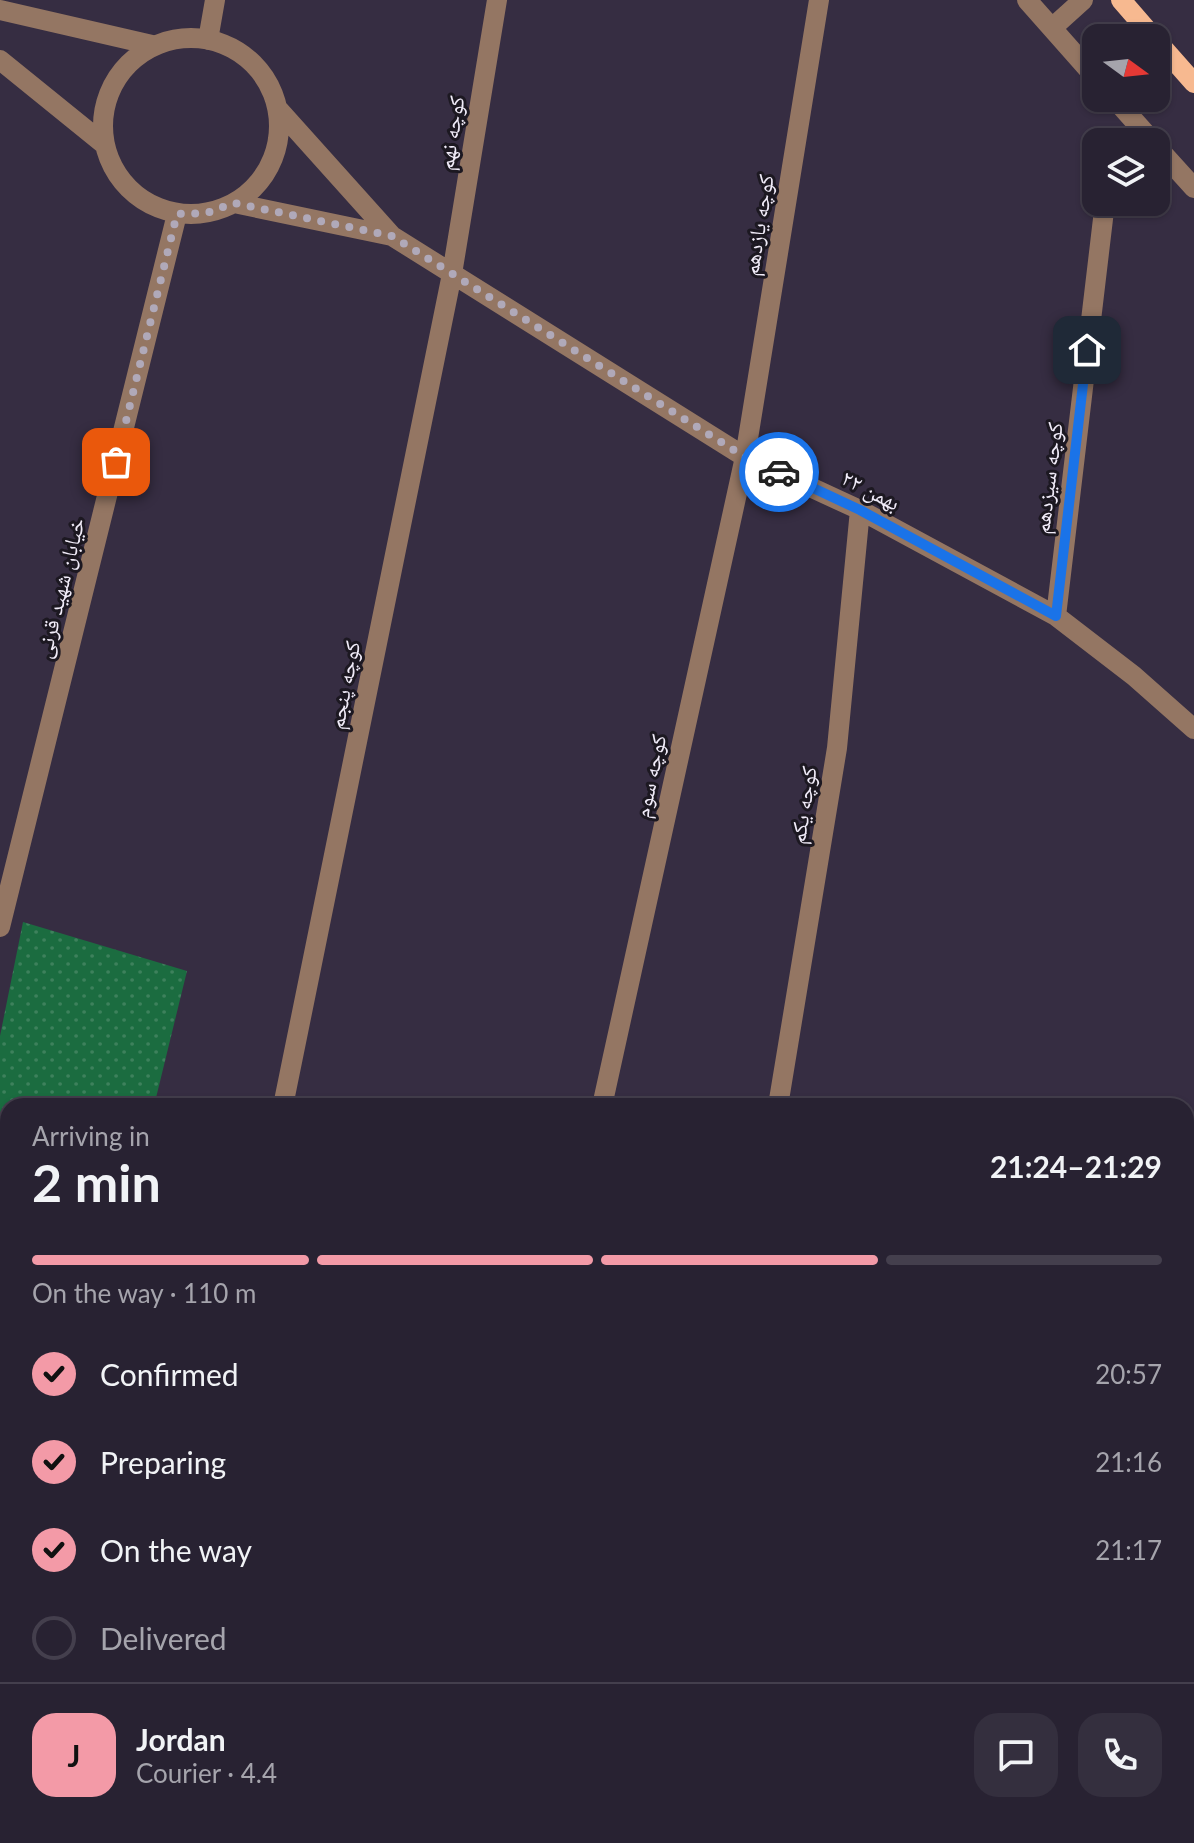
<!DOCTYPE html>
<meta charset="utf-8">
<style>
:root{--surface:#282232;--page:#342f3e;--text:#f1f3f6;--muted:#a5a4ac;--line:#443f4d;--accent:#f39aa7}
body{margin:0;font-family:Lato,"Noto Naskh Arabic",sans-serif;background:var(--page);color:var(--text);height:100vh;display:flex;flex-direction:column;font-size:30px;white-space:nowrap}
*{box-sizing:border-box;margin:0}
p{font-size:26px;color:var(--muted)}
.icon{flex:none;width:44px;height:44px;fill:none;stroke:currentColor;stroke-width:2;stroke-linecap:round;stroke-linejoin:round}
.map{position:relative;flex:1;overflow:hidden}
.drawer{position:absolute;left:0px;top:1098px;width:1194px;height:746px;display:flex;flex-direction:column;background:var(--surface);border-radius:24px 24px 0 0;box-shadow:0 2px 6px #0004,0 0 0 2px var(--line)}
.drawer>*{flex:none}
.needle{width:52px;rotate:105deg}
.fabs{position:absolute;left:1082px;top:24px;display:grid;gap:16px}
.fabs a{display:grid;place-items:center;width:88px;height:88px;border-radius:16px;background:var(--surface);box-shadow:0 2px 6px #0004,0 0 0 2px var(--line);font-size:40px}
.pin{position:absolute;display:grid;place-items:center;width:68px;height:68px;color:#fff;margin:-34px;border-radius:16px;box-shadow:0 4px 12px #0006}
.courier{position:absolute;display:grid;place-items:center;width:80px;height:80px;margin:-40px;border:6px solid #1a73e8;border-radius:50%;background:#fff;color:#222;box-shadow:0 2px 10px #0007}
.summary em{font-style:normal;font-weight:700}
.summary div{display:flex;flex-direction:column-reverse}
.summary{display:flex;align-items:center;justify-content:space-between;height:136px;padding:0 32px}
h1{font-size:52px;font-weight:700;line-height:60px}
.bar{display:grid;grid-template-columns:repeat(4,1fr);gap:12px 8px;align-content:center;height:96px;padding:0 32px}
.bar i{height:10px;border-radius:6px;background:var(--line)}
.bar .on{background:var(--accent)}
.bar p{grid-column:span 4}
.line{display:flex;align-items:center;gap:20px;padding:0 32px;border-top:2px solid var(--line)}
.line div{flex:1}
.round{display:grid;place-items:center;flex:none;width:84px;height:84px;border-radius:24px;background:var(--page)}
ol{padding:0 32px;list-style:none}
li{display:flex;align-items:center;gap:24px;height:88px}
li p{margin-inline-start:auto}
li .icon{padding:8px;border-radius:50%;background:var(--accent);color:#111;stroke-width:4}
li:last-child{color:var(--muted)}
li i{width:44px;height:44px;border:4px solid var(--line);border-radius:50%}
.map>svg:first-child{display:block}
.park{fill:url(#park-dots)}
.lines{fill:none;stroke-linecap:round;stroke-linejoin:round}
.minor{stroke:#947663;stroke-width:20}
.major{stroke:#f7b990;stroke-width:20}
.done{stroke:#b0a9b9;stroke-width:8;stroke-dasharray:0 14.4}
.route{stroke:#1a73e8;stroke-width:10}
.labels{text-anchor:middle;stroke-width:6;stroke-linejoin:round;paint-order:stroke}
.street-label{font-size:22px;fill:#f1ecf9;stroke:#1c1821}
</style>
<div class="map">
<svg width="1194" height="1843" viewBox="0 0 1194 1843">
<defs>
<pattern id="park-dots" width="8" height="8" patternUnits="userSpaceOnUse" patternTransform="scale(2)"><rect width="8" height="8" fill="#1b6c40"/><path d="M2 2h.1M6 6h.1" fill="none" stroke="#3d815c" stroke-width="1.8" stroke-linecap="round"/></pattern>
</defs>
<rect width="100%" height="100%" fill="#362d42"/>
<!-- park -->
<path class="park" d="M23 922 187 971 154 1106H8V1155L0 1153V1036Z"/>
<g class="lines">
<!-- minor -->
<path class="minor" d="M1027 0 1096 78
M0 10 152 45
M1052 28 1083 0
M103 126a88 88 0 1 1 176 0a88 88 0 1 1-176 0Z
M208 40 215 0
M0 60 105 145
M1114 98 1153 142
M1156 146 1194 188
M234 203 392 236 278 109
M392 236 745 457 860 510 1056 616 1134 676 1194 729
M1056 616 1105 202
M0 927 177 214
M283 1106 452 274 497 0
M602 1106 745 457 819 0
M778 1106 837 748 860 510
M0 1197H8
M1186 1200H1194
M0 1246H8
M1186 1263H1194
M0 1614H8
M1186 1764H1194
M122 1836V1843
M308 1836V1843
M956 1843V1836"/>
<!-- major -->
<path class="major" d="M1121 0 1154 38
M1156 40 1194 83"/>
</g>
<g class="lines">
<!-- done -->
<path class="done" d="M116 462 177 214 207 213 234 203 392 236 745 457 779 472"/>
<!-- route -->
<path class="route" d="M779 472 860 510 1056 616 1087 350"/>
</g>
<g class="labels">
<!-- street labels -->
<g class="street-label">
<text transform="translate(451 133) rotate(-81)" y="8">کوچه نهم</text>
<text transform="translate(758 225) rotate(-81)" y="8">کوچه یازدهم</text>
<text transform="translate(1048 478) rotate(-83)" y="8">کوچه سیزدهم</text>
<text transform="translate(871 490) rotate(27)" y="8">۲۲ بهمن</text>
<text transform="translate(60 588) rotate(-76)" y="8">خیابان شهید قرنی</text>
<text transform="translate(344 685) rotate(-79)" y="8">کوچه پنجم</text>
<text transform="translate(650 776) rotate(-78)" y="8">کوچه سوم</text>
<text transform="translate(803 805) rotate(-81)" y="8">کوچه یکم</text>
</g>
</g>
</svg>
<div class="fabs">
<a><svg class="needle" viewBox="-14 -14 28 28"><path d="M0-13l5 13h-10z" fill="#e53935"/><path d="M0 13l5-13h-10z" fill="#a5a4ac"/></svg></a>
<a><svg class="icon" aria-label="layers" viewBox="0 0 24 24"><path d="M12 4l9 5-9 5-9-5zM3 14l9 5 9-5"/></svg></a>
</div>
<div class="pin" style="left:116px;top:462px;background:#ea580c"><svg class="icon" aria-label="bag" viewBox="0 0 24 24"><path d="M5 8h14l-1 12H6zM9 8a3 3 0 0 1 6 0"/></svg></div>
<div class="pin" style="left:1087px;top:350px;background:#1f2937"><svg class="icon" aria-label="home" viewBox="0 0 24 24"><path d="M3 11l9-7 9 7M6 9v11h12V9"/></svg></div>
<div class="courier" style="left:779px;top:472px"><svg class="icon" aria-label="car" viewBox="0 0 24 24"><path d="M5 17H2v-5l4-1 3-4h7l3 4 3 1v5h-3M9 17h6M6 11h13"/><circle cx="7" cy="17" r="2"/><circle cx="17" cy="17" r="2"/></svg></div>
<section class="drawer">
<div class="summary"><div><h1>2 min</h1><p>Arriving in</p></div><em>21:24–21:29</em></div>
<div class="bar"><i class="on"></i><i class="on"></i><i class="on"></i><i></i><p>On the way · 110 m</p></div>
<ol>
<li><svg class="icon" aria-label="check" viewBox="0 0 24 24"><path d="M5 12l5 5 9-10"/></svg>Confirmed<p>20:57</p></li>
<li><svg class="icon" aria-label="check" viewBox="0 0 24 24"><path d="M5 12l5 5 9-10"/></svg>Preparing<p>21:16</p></li>
<li><svg class="icon" aria-label="check" viewBox="0 0 24 24"><path d="M5 12l5 5 9-10"/></svg>On the way<p>21:17</p></li>
<li><i></i>Delivered</li>
</ol>
<div class="line" style="height:144px"><b class="round" style="background:var(--accent);color:#111">J</b><div><b>Jordan</b><p>Courier · 4.4</p></div><a class="round"><svg class="icon" aria-label="chat" viewBox="0 0 24 24"><path d="M4 5h16v11H9l-5 4z"/></svg></a><a class="round"><svg class="icon" aria-label="phone" viewBox="0 0 24 24"><path d="M5 4h4l2 5-3 2q2 4 5 5l2-3 5 2v4C11 20 4 13 5 4z"/></svg></a></div>
</section>
</div>
